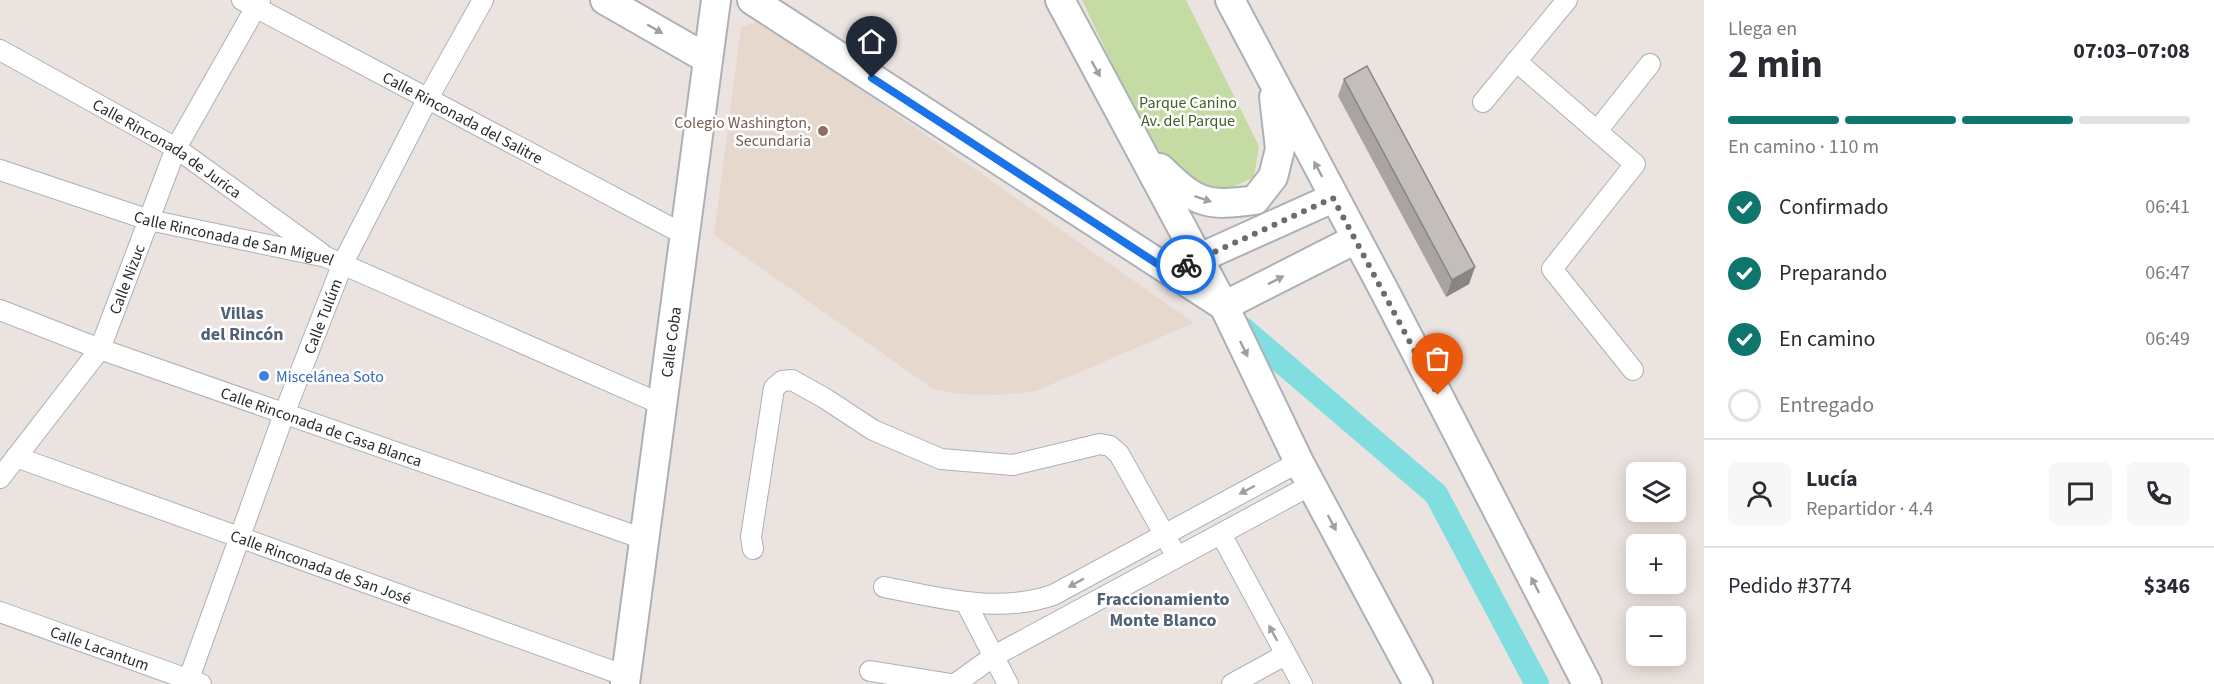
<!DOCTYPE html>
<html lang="es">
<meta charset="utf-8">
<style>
:root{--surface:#fff;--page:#f7f7f7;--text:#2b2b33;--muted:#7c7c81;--line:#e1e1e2;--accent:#0f766e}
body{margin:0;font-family:"Source Sans 3",sans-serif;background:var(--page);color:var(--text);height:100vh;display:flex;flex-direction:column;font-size:22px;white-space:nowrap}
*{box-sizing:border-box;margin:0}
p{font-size:20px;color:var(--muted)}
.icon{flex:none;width:33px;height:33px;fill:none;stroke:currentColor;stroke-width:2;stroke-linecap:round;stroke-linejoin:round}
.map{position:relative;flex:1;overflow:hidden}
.side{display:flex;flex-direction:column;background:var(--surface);width:510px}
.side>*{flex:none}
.controls{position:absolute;left:1626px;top:462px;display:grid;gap:12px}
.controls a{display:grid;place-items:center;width:60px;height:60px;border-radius:9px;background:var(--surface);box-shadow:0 3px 15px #0003;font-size:30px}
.pin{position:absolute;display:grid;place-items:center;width:51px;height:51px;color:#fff;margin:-62px -26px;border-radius:50% 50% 50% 0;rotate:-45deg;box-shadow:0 0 6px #0007}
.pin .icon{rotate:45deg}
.courier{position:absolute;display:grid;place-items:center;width:60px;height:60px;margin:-30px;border:4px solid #1a73e8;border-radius:50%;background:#fff;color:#222;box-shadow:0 2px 8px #0007}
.headline em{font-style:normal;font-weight:700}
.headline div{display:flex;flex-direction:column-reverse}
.headline{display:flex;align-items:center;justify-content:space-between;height:102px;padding:0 24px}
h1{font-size:39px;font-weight:700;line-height:45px}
.bar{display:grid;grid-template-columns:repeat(4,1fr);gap:9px 6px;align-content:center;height:72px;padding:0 24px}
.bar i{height:8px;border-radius:4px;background:var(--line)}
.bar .current{background:var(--accent)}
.bar p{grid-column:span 4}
.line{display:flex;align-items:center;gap:15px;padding:0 24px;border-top:2px solid var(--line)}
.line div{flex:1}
.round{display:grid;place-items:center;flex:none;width:63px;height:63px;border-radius:9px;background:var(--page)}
ol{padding:0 24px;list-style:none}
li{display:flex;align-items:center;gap:18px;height:66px}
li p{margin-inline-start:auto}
li .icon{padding:6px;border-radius:50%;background:var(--accent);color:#fff;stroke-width:4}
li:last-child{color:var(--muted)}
li i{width:33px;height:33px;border:3px solid var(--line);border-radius:50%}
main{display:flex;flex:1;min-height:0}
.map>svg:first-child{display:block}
.education{fill:#e7d8ce}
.green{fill:#c4dba3}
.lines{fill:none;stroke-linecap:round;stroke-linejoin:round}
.canal{stroke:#80dee0;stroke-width:24}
.street-casing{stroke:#acb1b6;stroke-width:22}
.secondary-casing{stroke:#acb1b6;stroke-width:32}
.street{stroke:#fff;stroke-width:20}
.secondary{stroke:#fff;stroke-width:28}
.wall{fill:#a9a3a1}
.shaded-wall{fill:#898583}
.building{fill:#c4bebb;stroke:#898583;stroke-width:1.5}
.oneway{fill:#a0a0a0}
.done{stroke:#6e6b6a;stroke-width:6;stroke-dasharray:0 10.8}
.route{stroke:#1a73e8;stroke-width:8}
.education-dot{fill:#8d6e63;stroke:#fff;stroke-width:2}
.shop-dot{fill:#3f7fe0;stroke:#fff;stroke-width:2}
.labels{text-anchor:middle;stroke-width:5;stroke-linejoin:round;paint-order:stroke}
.park-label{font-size:16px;fill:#3f6024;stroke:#fff}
.street-label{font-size:16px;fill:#2b2b2b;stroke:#fff}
.education-label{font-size:16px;fill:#785e54;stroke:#fff;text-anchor:end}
.shop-label{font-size:16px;fill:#366cbe;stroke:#fff;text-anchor:start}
.neighbourhood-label{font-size:18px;font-weight:bold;fill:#516177;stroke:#fff}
</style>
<main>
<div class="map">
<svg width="1704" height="684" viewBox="0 0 1704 684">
<rect width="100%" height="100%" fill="#ebe3df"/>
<!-- education -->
<path class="education" d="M762 20 1194 323 1036 391 996 395 958 394 933 389 714 235 741 27Z"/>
<!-- green -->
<path class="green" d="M1082 0H1186L1259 146 1254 177 1219 194 1187 175 1148 140Z"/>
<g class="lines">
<!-- canal -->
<path class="canal" d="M1242 328 1436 494 1537 684"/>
<!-- street casing -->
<g class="street-casing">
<g id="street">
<path id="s1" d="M242 0 683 234"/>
<path id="s2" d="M0 50 176 148 321 253"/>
<path d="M1516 61 1635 164 1552 269 1633 370"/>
<path d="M1483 102 1567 0"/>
<path d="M1597 131 1650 64"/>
<path id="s3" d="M0 170 149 220 326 257 661 404"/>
<path id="s4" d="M0 310 100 349 644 539"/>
<path id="s5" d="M16 457 626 676"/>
<path id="s6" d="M0 478 100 349 176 148 260 0"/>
<path d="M1221 534 1302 684"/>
<path d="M753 549 751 537 774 388 782 381 792 380 826 399 873 430 941 459 1013 465 1100 444 1110 446 1119 454 1177 557"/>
<path d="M884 587C940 598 998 614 1053 595L1299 462"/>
<path d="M966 603 1008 684"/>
<path id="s7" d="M0 612 201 684"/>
<path d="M870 671 951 684"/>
<path id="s8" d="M187 684 284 414 343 263 427 100 483 0"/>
<path d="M955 684 994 656 1311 485"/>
<path d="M1232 684 1285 655"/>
</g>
</g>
<!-- secondary casing -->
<g class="secondary-casing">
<g id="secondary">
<path d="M605 0 706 58"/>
<path d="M752 0 1224 306 1356 239"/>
<path d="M1060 0 1224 306 1299 462 1418 684"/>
<path d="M1230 0 1386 294 1587 684"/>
<path d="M1160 168C1196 203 1205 207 1255 200L1273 177 1280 149 1274 97"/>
<path d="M1182 266 1333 198"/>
<path id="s9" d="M625 684 716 0"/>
</g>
</g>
<!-- street -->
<use href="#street" class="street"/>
<!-- secondary -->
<use href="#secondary" class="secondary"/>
</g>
<!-- wall -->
<path class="wall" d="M1344 79 1475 267 1469 284 1446 297 1338 96Z"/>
<!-- shaded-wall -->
<path class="shaded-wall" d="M1475 267 1469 284 1446 297 1452 280Z"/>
<!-- building -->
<path class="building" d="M1367 66 1475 267 1452 280 1344 79Z"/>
<!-- one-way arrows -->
<defs><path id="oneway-solid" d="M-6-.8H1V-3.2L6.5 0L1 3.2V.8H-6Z" transform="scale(1.5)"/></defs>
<g class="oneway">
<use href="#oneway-solid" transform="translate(655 29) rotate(30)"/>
<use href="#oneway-solid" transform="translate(1096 69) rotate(61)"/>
<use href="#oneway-solid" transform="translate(1318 169) rotate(-118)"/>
<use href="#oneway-solid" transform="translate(1203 199) rotate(18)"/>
<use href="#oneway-solid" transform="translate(1276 280) rotate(-27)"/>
<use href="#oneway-solid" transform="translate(1244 349) rotate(64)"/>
<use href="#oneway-solid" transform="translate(1247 490) rotate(152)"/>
<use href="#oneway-solid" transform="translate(1332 523) rotate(62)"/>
<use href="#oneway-solid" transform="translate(1076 583) rotate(151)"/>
<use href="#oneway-solid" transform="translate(1535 585) rotate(-117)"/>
<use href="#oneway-solid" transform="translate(1273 633) rotate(-118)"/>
</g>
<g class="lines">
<!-- done -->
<path class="done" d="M1186 265 1333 198 1438 395"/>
<!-- route -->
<path class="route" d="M872 78 1170 272 1186 265"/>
</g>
<!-- markers -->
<circle class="education-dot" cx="823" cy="131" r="6"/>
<circle class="shop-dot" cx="264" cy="376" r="6"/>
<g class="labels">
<!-- park labels -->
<g class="park-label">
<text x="1188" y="108">Parque Canino<tspan x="1188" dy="18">Av. del Parque</tspan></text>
</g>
<!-- street labels -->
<g class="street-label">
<text dy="6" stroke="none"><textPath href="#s1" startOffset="250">Calle Rinconada del Salitre</textPath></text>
<text dy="6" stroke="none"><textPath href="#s2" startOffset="194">Calle Rinconada de Jurica</textPath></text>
<text dy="6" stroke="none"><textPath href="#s3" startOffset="244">Calle Rinconada de San Miguel</textPath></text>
<text dy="6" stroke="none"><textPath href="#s6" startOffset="238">Calle Nizuc</textPath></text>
<text dy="6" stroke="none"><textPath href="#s8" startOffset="392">Calle Tulúm</textPath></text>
<text dy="6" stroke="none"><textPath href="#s9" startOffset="345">Calle Coba</textPath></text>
<text dy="6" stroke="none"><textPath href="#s4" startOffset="342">Calle Rinconada de Casa Blanca</textPath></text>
<text dy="6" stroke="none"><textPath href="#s5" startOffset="324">Calle Rinconada de San José</textPath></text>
<text dy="6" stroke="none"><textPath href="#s7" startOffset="106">Calle Lacantum</textPath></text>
</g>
<!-- education labels -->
<g class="education-label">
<text x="811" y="128">Colegio Washington,<tspan x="811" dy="18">Secundaria</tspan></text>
</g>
<!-- shop labels -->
<g class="shop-label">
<text x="276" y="382">Miscelánea Soto</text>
</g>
<!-- neighbourhood labels -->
<g class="neighbourhood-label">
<text x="242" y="319">Villas<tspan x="242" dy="21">del Rincón</tspan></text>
<text x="1163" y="605">Fraccionamiento<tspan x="1163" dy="21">Monte Blanco</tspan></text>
</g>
</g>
</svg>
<div class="controls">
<a><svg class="icon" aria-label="layers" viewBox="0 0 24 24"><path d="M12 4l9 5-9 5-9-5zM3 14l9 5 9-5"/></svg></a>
<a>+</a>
<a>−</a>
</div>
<div class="pin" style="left:1438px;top:395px;background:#ea580c"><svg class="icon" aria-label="bag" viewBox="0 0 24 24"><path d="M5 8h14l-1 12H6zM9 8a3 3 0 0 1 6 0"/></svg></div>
<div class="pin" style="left:872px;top:78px;background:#1f2937"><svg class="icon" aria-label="home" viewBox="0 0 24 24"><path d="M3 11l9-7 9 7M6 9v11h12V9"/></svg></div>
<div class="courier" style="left:1186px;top:265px"><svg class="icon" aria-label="bike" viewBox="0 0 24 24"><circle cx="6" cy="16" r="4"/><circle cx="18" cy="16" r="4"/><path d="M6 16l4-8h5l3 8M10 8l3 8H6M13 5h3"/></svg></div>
</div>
<section class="side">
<div class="headline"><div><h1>2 min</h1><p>Llega en</p></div><em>07:03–07:08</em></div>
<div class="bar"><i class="current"></i><i class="current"></i><i class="current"></i><i></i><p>En camino · 110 m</p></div>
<ol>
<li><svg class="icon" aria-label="check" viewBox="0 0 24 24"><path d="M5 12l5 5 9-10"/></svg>Confirmado<p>06:41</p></li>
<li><svg class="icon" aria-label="check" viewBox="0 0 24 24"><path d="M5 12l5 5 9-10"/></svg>Preparando<p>06:47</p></li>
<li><svg class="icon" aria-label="check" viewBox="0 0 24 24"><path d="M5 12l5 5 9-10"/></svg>En camino<p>06:49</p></li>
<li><i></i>Entregado</li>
</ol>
<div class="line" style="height:108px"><a class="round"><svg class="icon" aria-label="person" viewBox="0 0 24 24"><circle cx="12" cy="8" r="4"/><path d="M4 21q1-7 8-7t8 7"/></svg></a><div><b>Lucía</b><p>Repartidor · 4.4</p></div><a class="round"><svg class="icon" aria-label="chat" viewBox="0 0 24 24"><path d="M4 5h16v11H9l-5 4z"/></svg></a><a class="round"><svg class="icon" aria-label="phone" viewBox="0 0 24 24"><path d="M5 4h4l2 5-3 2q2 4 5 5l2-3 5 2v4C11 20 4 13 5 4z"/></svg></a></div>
<div class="line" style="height:78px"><div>Pedido #3774</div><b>$346</b></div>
</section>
</main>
